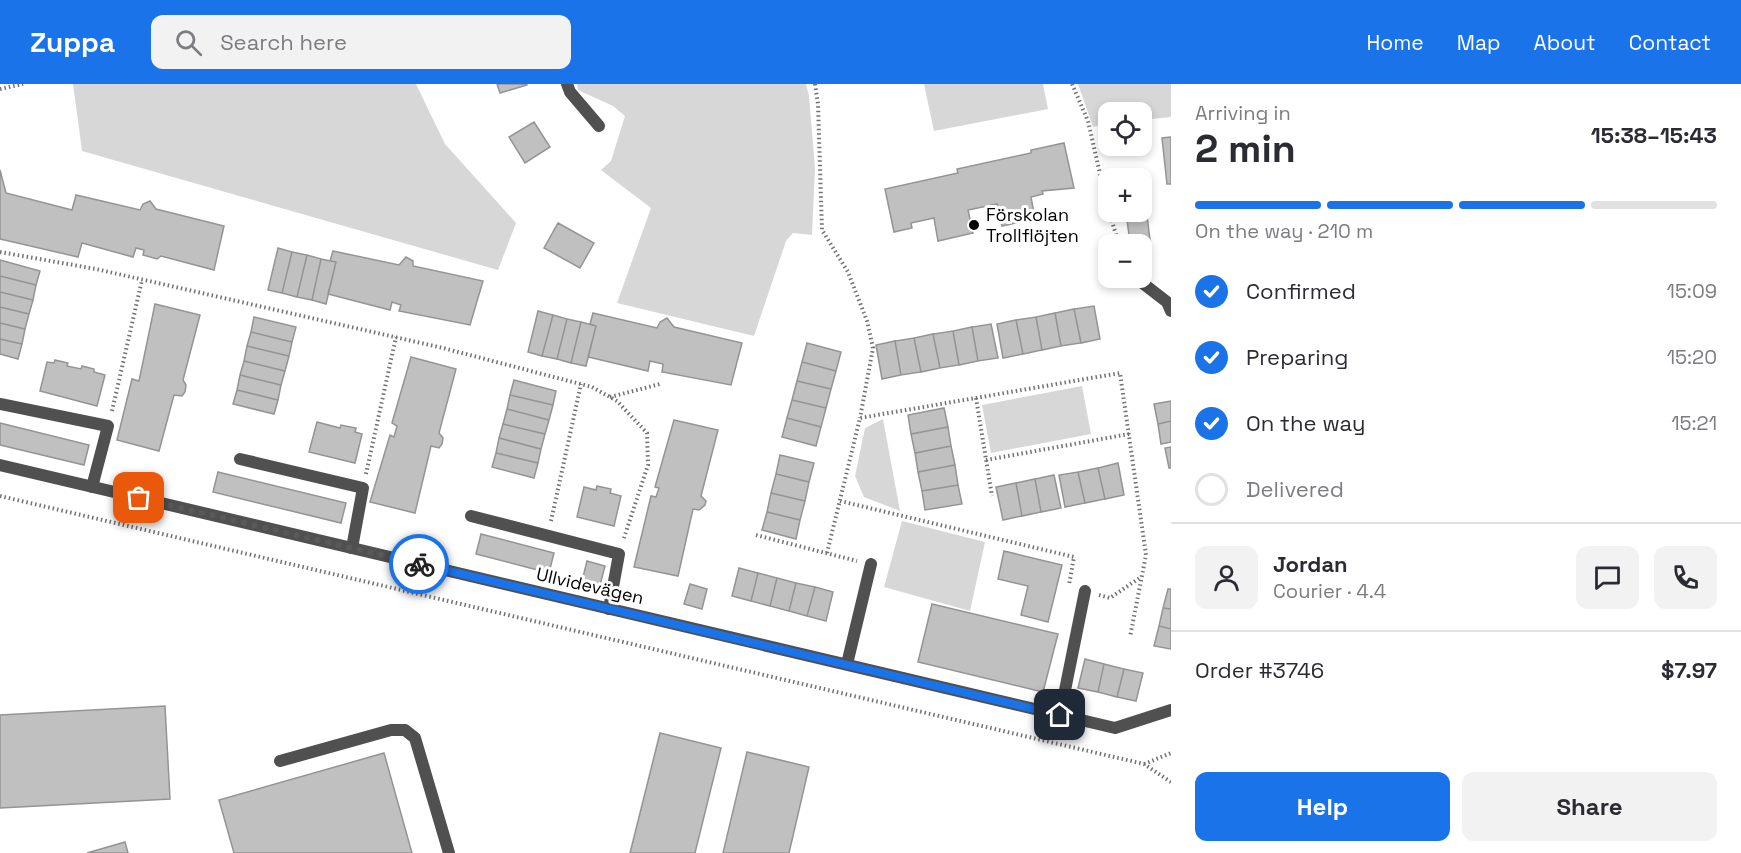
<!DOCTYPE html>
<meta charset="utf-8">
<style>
:root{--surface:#fff;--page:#f2f2f3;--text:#2b2b33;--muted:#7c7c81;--line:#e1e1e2;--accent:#1a73e8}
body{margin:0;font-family:"Space Grotesk",sans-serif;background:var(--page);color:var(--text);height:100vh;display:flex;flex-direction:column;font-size:22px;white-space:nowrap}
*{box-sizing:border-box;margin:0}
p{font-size:20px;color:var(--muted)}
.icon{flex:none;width:33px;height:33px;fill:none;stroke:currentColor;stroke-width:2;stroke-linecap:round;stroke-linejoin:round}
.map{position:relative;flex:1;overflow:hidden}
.details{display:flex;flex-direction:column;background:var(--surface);width:570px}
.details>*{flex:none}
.controls{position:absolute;left:1098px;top:18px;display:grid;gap:12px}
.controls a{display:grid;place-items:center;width:54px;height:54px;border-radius:12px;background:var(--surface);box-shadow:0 3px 9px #0003;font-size:30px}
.pin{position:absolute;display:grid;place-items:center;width:51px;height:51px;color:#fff;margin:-26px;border-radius:12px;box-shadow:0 3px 9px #0006}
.courier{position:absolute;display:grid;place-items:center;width:60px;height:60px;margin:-30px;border:4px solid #1a73e8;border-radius:50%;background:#fff;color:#222;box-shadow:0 2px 8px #0007}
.summary em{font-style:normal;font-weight:800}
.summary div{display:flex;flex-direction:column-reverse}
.summary{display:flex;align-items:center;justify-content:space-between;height:102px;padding:0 24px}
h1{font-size:39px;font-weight:800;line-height:45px}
.bar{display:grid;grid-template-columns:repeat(4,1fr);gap:9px 6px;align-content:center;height:72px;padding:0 24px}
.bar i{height:8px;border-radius:4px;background:var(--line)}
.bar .active{background:var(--accent)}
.bar p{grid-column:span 4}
.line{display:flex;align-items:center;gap:15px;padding:0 24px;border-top:2px solid var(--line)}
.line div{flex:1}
.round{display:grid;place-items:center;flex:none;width:63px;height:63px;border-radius:12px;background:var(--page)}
ol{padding:0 24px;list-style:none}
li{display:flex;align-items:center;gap:18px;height:66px}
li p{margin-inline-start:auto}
li .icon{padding:6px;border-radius:50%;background:var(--accent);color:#fff;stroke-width:4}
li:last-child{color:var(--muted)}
li i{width:33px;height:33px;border:3px solid var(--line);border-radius:50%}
.button{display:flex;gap:12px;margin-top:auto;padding:12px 24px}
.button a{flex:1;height:69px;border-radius:12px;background:var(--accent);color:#fff;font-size:24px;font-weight:800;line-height:69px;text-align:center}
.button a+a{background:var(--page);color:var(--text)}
header{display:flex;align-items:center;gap:36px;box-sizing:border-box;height:84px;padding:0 30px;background:var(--accent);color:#fff}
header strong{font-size:28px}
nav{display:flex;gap:33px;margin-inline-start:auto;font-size:21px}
.search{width:420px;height:54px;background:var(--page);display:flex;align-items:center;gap:15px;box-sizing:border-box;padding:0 21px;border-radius:12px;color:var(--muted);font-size:22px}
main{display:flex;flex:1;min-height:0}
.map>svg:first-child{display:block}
.green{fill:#d7d7d7}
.building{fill:#c0c0c0;stroke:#949494;stroke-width:1.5}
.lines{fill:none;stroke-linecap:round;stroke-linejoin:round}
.path{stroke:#727272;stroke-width:4;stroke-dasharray:1.5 3;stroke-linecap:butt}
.lane{stroke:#505050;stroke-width:12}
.street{stroke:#505050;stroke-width:12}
.done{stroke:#595959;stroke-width:6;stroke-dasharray:0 10.8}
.route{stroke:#1a73e8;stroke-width:8}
.poi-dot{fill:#000;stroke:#fff;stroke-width:2}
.labels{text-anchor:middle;stroke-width:6;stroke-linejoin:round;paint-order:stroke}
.poi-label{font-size:18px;fill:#000;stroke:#fff;text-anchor:start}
.street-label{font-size:18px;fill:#000;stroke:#fff}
</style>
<header>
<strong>Zuppa</strong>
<div class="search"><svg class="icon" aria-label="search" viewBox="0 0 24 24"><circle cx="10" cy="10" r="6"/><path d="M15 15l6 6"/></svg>Search here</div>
<nav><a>Home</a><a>Map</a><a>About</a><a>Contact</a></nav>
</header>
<main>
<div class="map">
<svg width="1171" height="769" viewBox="0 0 1171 769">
<rect width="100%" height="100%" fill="#fff"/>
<!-- green -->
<path class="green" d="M73 0H416L445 60 516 139 498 186 82 67Z
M577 0H806L809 12 815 84 812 151 793 149 786 157 754 252 617 219 651 124 601 86 611 77 625 32 613 22 578 6Z
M924 0H1043L1048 25 934 47Z
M1078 0H1171V33L1142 36V28H1108V39L1093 43Z
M1082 302 1091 350 991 369 982 321Z
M883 335 900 427 864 413 855 392 865 344Z
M902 437 985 458 970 527 884 503Z"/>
<!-- building -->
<path class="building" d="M497 0H527V1L500 9Z
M534 38 550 63 525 79 509 53Z
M1171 53V100H1167L1162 54Z
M1064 59 1074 104 1042 107 1043 110 1031 113 1035 135 1002 142 997 120 968 126 973 149 938 157 934 134 911 139 912 144 894 148 885 105 958 89 957 85 1031 69V66Z
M0 86 6 109 72 126 76 111 140 126 143 120 150 117 156 125 224 142 214 186 161 172 157 175 143 171 144 166 136 164 133 173 82 159 78 173 0 155Z
M1142 123H1146L1150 156 1130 159 1126 128H1142Z
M558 139 594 159 580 184 544 164Z
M278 164 292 168 282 209 268 206Z
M333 167 399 181 406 173 413 177V182L483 197 470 241 399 227 401 221 392 218 390 226 328 210 336 178 330 177Z
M292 168 307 171 297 213 282 209Z
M307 171 321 175 312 216 297 213Z
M321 175 336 178 326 220 312 216Z
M0 176 40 187 36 201 0 192Z
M0 192 36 201 33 216 0 208Z
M0 208 33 216 29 230 0 223Z
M155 220 200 231 183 296 186 301 185 308 182 312 174 311 159 367 117 356 132 295 139 297Z
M1094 222 1100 255 1081 259 1074 225Z
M0 223 29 230 25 245 0 239Z
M1074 225 1081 259 1061 262 1055 229Z
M538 227 553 231 542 272 528 268Z
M593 229 657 244 660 238 667 234 674 243 742 259 731 301 662 288 663 280 650 277 648 287 588 273 596 242 590 240Z
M1055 229 1061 262 1042 266 1036 233Z
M553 231 567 235 557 275 542 272Z
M254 233 296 243 292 258 251 248Z
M1036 233 1042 266 1023 270 1016 236Z
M567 235 581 238 571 279 557 275Z
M1016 236 1023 270 1003 274 997 240Z
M581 238 596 242 586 282 571 279Z
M0 239 25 245 22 260 0 255Z
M991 240 998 274 978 277 972 243Z
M972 243 978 277 959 281 953 247Z
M953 247 959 281 940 284 933 250Z
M251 248 292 258 289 272 247 262Z
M933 250 940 284 921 288 914 254Z
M914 254 921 288 901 291 895 257Z
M0 255 22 260 18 275 0 270Z
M895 257 901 291 882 295 876 261Z
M807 259 841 268 836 287 802 278Z
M247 262 289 272 285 287 244 277Z
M411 273 456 285 439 349 443 354 442 360 439 364 431 362 415 429 370 418 390 351 394 353 397 342 392 339Z
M55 276 68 279 67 282 81 285 82 282 94 285V288L105 291 97 322 40 307 47 278 54 279Z
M244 277 285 287 281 301 240 291Z
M802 278 836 287 831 305 797 297Z
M240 291 281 301 278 316 237 306Z
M514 296 556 307 553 321 510 311Z
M797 297 831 305 826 324 792 316Z
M237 306 278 316 274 330 233 320Z
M510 311 553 321 549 336 507 325Z
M792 316 826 324 821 343 787 334Z
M1171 317V337L1158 340 1154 320Z
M944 324 948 343 911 350 908 331Z
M507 325 549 336 545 350 503 340Z
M787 334 821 343 816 362 782 353Z
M674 336 718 346 701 412 706 417 705 421 699 426 693 425 678 492 634 483 651 412 656 413 659 404 655 403Z
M1171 337V358L1161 360 1158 340Z
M317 338 340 344 341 341 356 344 355 348 362 350 355 379 309 368Z
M0 339 89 361 84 381 0 361Z
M503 340 545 350 541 365 499 354Z
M948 343 951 362 915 369 911 350Z
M499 354 541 365 538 379 496 369Z
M951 362 955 381 918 388 915 369Z
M1171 363V384H1169L1165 364Z
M496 369 538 379 534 394 492 383Z
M780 371 814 379 809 398 776 390Z
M1118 379 1124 411 1105 415 1098 384Z
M955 381 958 401 922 407 918 388Z
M1098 384 1105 415 1085 419 1078 388Z
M218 388 346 419 341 439 213 408Z
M1078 388 1085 419 1065 423 1059 391Z
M776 390 809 398 805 417 771 409Z
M1054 391 1061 424 1041 428 1035 395Z
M1035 395 1041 428 1022 432 1016 399Z
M1016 399 1022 432 1003 436 996 403Z
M958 401 962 420 925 426 922 407Z
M597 402 611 405 610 409 621 412 614 442 577 433 584 403 596 406Z
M771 409 805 417 800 436 767 428Z
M767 428 800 436 796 455 762 446Z
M481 450 554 469 549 489 476 470Z
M1004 467 1062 481 1048 538 1021 531 1028 502 998 495Z
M587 477 605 482 600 501 582 497Z
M739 484 758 489 751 517 732 512Z
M758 489 777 494 770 522 751 517Z
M777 494 796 499 789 527 770 522Z
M796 499 815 503 807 532 789 527Z
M690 500 707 505 702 525 684 520Z
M815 503 833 508 826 537 807 532Z
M1168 505H1171V525L1163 524Z
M932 520 1058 550 1043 608 918 578Z
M1163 524 1171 525V545L1159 542Z
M1159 542 1171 545V565L1154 562Z
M1085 575 1104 580 1098 608 1078 604Z
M1104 580 1124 585 1117 613 1098 608Z
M1124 585 1143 589 1136 617 1117 613Z
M165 622 170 715 0 724V631Z
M660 649 721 664 695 769H630Z
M747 668 809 683 789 769H723Z
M384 669 412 769H234L219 716Z
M125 758 128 769H87Z"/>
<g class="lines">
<!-- path -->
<path class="path" d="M815 0 818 20 822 146 848 188 867 237 873 264 860 334
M1072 0 1088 37 1108 125
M0 5 23 0
M1109 128 1119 160
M0 168 96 185 443 264 592 303 617 317 647 349 648 381 623 457
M610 313 660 300
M976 314 992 412
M112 327 142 196
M986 376 1129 350
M366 390 396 253
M0 412 1144 680 1171 698
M840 417 1074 473 1069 501
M551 437 581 300
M756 451 857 477
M827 469 860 334 1120 289 1146 471 1130 553
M1099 511 1110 514 1141 493
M1144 680 1171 669"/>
<!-- lane -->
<path class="lane" d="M0 320 108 342 92 403
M240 375 363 404 352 464
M471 432 619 470 609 525
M847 580 871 480
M1060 631 1085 507
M280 677 391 646H405L415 654 449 769"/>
<!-- street -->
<path class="street" d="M567 0 570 8 599 42
M1136 194 1167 218 1171 227
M0 381 1115 644 1171 626"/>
</g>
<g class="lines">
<!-- done -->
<path class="done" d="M139 414 419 480"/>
<!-- route -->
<path class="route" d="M419 480 1060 631"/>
</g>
<!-- markers -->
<circle class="poi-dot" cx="974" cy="141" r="6"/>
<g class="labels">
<!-- poi labels -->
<g class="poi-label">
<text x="986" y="137">Förskolan<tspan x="986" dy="21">Trollflöjten</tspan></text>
</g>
<!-- street labels -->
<g class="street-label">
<text transform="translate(590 502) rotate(13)" y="6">Ullvidevägen</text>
</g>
</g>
</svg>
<div class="controls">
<a><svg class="icon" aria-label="locate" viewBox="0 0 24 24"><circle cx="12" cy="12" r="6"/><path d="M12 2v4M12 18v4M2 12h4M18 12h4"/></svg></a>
<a>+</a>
<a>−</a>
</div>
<div class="pin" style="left:139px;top:414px;background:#ea580c"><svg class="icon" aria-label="bag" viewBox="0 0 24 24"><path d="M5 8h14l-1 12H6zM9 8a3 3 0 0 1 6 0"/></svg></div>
<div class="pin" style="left:1060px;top:631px;background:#1f2937"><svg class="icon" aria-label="home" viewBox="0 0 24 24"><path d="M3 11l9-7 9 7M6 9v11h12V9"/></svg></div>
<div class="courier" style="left:419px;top:480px"><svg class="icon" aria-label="bike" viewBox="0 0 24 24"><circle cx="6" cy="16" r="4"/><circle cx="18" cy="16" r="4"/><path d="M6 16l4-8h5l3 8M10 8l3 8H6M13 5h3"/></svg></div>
</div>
<section class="details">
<div class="summary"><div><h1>2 min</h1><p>Arriving in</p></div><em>15:38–15:43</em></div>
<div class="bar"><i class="active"></i><i class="active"></i><i class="active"></i><i></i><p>On the way · 210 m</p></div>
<ol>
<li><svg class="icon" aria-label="check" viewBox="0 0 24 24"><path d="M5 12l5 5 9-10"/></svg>Confirmed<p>15:09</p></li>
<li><svg class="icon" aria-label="check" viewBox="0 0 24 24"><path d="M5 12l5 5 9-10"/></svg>Preparing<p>15:20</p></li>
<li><svg class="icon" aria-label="check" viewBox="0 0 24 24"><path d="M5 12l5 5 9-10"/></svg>On the way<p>15:21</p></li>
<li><i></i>Delivered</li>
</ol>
<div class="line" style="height:108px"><a class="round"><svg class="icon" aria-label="person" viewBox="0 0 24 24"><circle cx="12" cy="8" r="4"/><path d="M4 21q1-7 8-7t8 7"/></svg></a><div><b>Jordan</b><p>Courier · 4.4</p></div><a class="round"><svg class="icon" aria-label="chat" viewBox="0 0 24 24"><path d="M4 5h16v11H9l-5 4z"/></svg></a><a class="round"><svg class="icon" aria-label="phone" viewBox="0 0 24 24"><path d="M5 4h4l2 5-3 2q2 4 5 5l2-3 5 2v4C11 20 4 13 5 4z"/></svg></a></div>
<div class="line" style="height:78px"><div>Order #3746</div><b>$7.97</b></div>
<div class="button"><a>Help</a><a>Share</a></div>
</section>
</main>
